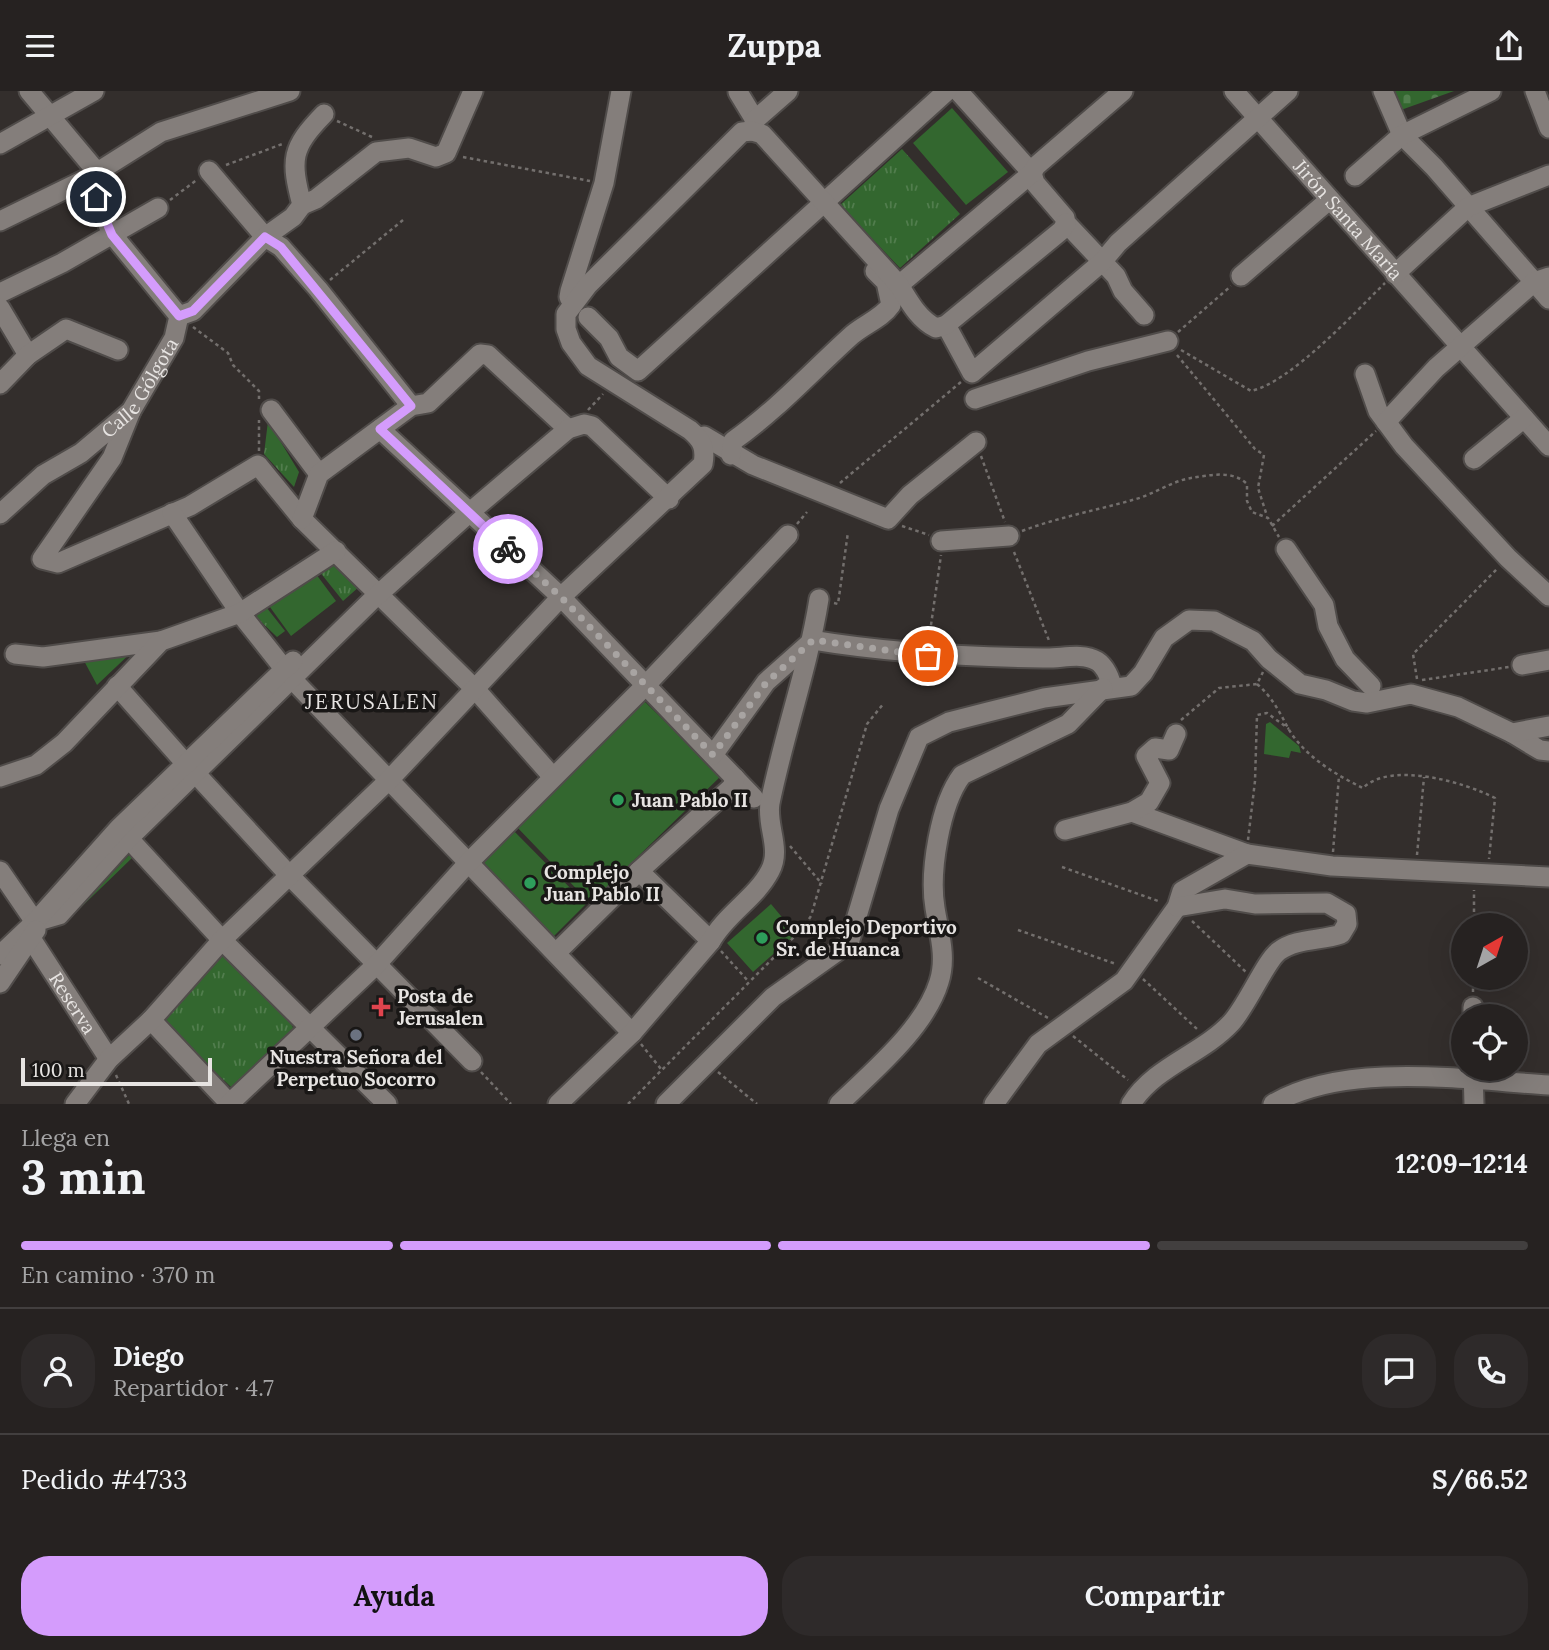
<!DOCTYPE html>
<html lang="es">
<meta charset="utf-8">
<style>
:root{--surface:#262221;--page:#2e2a2a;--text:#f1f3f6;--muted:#a4a4a5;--line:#423f3f;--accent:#d49cfc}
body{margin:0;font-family:Lora,serif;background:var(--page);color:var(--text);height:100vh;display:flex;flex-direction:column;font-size:26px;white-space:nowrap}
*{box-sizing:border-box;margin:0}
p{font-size:23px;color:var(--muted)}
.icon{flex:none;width:38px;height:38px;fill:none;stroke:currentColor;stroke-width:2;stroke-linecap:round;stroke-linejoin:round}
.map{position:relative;height:1013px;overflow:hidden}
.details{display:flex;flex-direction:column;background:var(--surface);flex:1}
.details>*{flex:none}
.needle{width:46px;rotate:39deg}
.tools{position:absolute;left:1451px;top:822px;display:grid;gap:14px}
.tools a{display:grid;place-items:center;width:77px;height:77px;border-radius:50%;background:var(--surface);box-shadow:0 7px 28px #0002,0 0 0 2px var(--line);font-size:35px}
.scale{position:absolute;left:21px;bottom:18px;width:191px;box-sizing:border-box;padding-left:7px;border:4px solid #e7e4e2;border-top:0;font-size:19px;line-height:24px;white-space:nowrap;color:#e7e4e2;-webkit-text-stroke:5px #191716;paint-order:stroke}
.pin{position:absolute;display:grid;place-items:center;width:60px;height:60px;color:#fff;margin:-30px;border:4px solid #fff;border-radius:50%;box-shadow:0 2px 7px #0007}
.courier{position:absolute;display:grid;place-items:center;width:70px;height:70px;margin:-35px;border:5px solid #d49cfc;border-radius:50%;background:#fff;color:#222;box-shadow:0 2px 9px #0007}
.head em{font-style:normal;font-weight:700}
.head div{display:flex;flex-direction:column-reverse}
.head{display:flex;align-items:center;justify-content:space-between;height:119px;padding:0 21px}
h1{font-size:46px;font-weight:700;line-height:52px}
.bar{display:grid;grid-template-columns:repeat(4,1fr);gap:10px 7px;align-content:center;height:84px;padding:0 21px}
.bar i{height:9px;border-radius:5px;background:var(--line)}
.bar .selected{background:var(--accent)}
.bar p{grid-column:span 4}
.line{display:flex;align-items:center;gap:18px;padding:0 21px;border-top:2px solid var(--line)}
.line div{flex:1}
.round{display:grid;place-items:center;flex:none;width:74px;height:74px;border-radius:28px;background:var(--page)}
.cta{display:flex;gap:14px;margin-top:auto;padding:14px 21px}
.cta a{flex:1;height:80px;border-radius:28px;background:var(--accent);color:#111;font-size:28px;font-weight:700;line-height:80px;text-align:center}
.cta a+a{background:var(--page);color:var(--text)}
header{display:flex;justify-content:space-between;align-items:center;height:91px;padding:0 21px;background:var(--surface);font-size:32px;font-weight:700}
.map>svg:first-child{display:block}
.grass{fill:#33672f}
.cemetery{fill:url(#cemetery-stones)}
.park{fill:url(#park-tufts)}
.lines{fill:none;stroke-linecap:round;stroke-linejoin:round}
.minor-casing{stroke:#504c4a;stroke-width:23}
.path{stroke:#736f6d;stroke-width:2.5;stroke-dasharray:3.5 3.5;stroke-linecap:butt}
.minor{stroke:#847e7b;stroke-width:19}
.done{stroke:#a8a4a2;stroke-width:7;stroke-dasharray:0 12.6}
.route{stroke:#d49cfc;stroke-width:9}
.leisure-dot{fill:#2e9e5b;stroke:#191716;stroke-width:2.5}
.health-dot{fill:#e0444e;stroke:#191716;stroke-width:2.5}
.worship-dot{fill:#6b7280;stroke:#191716;stroke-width:2.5}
.labels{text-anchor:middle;stroke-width:7;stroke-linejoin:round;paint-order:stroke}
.street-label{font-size:19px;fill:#e7e4e2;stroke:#191716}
.poi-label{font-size:19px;font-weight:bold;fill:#e7e4e2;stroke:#191716;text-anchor:start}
.neighbourhood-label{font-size:21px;letter-spacing:2px;fill:#e7e4e2;stroke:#191716}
</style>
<header><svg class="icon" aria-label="menu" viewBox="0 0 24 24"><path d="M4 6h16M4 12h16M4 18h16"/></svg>Zuppa<svg class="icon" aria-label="share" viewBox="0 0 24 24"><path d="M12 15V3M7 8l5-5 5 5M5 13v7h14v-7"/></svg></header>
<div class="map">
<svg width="1549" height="1013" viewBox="0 0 1549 1013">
<defs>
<pattern id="cemetery-stones" width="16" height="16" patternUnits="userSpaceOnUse" patternTransform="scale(1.75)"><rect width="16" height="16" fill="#33672f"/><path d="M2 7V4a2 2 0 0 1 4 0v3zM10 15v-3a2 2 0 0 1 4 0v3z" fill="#517d4d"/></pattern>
<pattern id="park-tufts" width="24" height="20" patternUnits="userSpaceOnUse" patternTransform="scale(1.75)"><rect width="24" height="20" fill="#33672f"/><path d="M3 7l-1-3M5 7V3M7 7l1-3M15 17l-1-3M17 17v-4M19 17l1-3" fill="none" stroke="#517d4d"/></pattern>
</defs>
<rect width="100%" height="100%" fill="#332e2c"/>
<!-- grass -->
<path class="grass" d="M952 17 1008 81 966 114 913 52Z
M313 479 336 510 291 545 267 512Z
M137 556 97 594 83 568Z
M642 608 721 685 590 812 514 733Z
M1270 631 1299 655 1301 662 1291 660 1289 667 1264 663 1266 633Z
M510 736 586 813 552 847 474 770Z
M771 813 796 843 753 881 727 852Z"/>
<!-- cemetery -->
<path class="cemetery" d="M1393 0H1454L1398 20Z"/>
<!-- park -->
<path class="park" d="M902 58 960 123 900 177 840 114Z
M268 330 299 381 294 396 264 363Z
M333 469 360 495 343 510 319 480Z
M263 512 285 540 277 546 252 522Z
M130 763 133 766 70 827Z
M225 862 290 930 294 939 231 996 162 930Z"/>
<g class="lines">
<!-- minor casing -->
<g class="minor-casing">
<g id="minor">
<path d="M29 0 97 81"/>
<path d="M958 0 1032 82 1035 92 1065 127 1066 132 1116 185 1123 200 1144 224"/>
<path id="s1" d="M1234 0 1549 355"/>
<path d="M1383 0 1402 44 1434 76 1549 208"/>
<path d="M1535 0 1549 37"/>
<path d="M738 1 755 29"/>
<path d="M752 40 755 29 788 0"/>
<path d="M0 53 94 0"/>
<path d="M209 80 265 146 281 156 318 198 411 315"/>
<path d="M1355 85 1402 44 1491 0"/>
<path d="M302 114 316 108 376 61 409 57 436 66 446 62 473 0"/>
<path d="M0 130 88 87 161 41 290 0"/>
<path d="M1395 183 1468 116 1549 84"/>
<path d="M1241 185 1329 109"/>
<path d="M899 194 1032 82 1036 75 1123 0"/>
<path d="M0 202 62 172 158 117"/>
<path d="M572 211 569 206 570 200 604 92 621 0"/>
<path d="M0 217 28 264"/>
<path d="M179 225 193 220 265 146 293 126 302 114C290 68 291 57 324 23"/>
<path d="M588 226 609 247 619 266 638 280 947 0"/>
<path d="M946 234 972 282 1102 171 1118 152 1288 0"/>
<path d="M1365 283 1378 320 1404 355 1508 467 1549 505"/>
<path d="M0 293 28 264 66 238 118 259"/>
<path d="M975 308 1088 270 1168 250"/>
<path d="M271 319 319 383"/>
<path d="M131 320 112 367 42 468 58 472 190 415 258 374 302 428 476 599 552 685"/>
<path d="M1386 331 1436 277 1534 191 1549 186"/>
<path d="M380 338 561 506 754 707"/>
<path d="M699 347 704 345 753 374 888 428 910 404 976 351"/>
<path d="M731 364 733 350C777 319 812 280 852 244 865 233 882 227 891 214L886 191 875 180"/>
<path d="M1474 368 1524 327"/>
<path d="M172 422 240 522 293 589 632 942"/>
<path id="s2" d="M0 423 43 384 81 362 131 320 174 247 179 225 112 143 88 87"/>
<path d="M302 428 319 383 411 315 428 312 480 263 488 264 568 338"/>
<path d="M941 450 1009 445"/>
<path d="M1286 458 1324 514 1328 535 1345 568 1371 595"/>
<path d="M812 549C890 562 965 566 1043 567 1061 568 1081 561 1097 570 1105 575 1111 588 1112 597"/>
<path d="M15 563 43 566 161 550"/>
<path d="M1522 574 1549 569"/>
<path d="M117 595 187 674"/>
<path d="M1512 642 1540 659 1549 660"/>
<path d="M713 664 766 591 812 550"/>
<path d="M197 684 289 784 472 970"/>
<path d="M0 686 36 674 64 652 161 550 240 522 336 460"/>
<path d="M1132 721 1247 763"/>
<path d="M120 738 222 849 387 1013"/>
<path d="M1065 739 1132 721 1149 711 1160 692 1146 665 1155 657 1169 659 1176 643"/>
<path d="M0 780 35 831"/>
<path d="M639 780 711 850"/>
<path d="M35 831 59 824 128 748 371 510 469 422 568 338 584 333 592 335 669 408"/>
<path id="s3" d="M32 849 109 968"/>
<path d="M557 861 639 780 732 696 735 687"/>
<path d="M0 864 35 831 119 737 293 570"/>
<path d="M0 892 36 839"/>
<path d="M1473 916V926"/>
<path d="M151 929 230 1013"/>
<path d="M1473 979 1474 1013"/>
<path d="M75 1013 109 968 151 929 222 849 390 688 561 506 703 373C706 357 702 349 690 339L588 275 571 252 566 238V223L588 194 742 41 752 40 762 43 899 194C909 210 918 228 936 237L946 234 1062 139 1066 132"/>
<path d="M229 1013 377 873 468 772 646 594 788 444"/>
<path d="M558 1013 632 942 711 850C726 823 756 807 770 780 782 758 766 735 770 712 784 643 808 577 819 508"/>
<path d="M666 1013 773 906 849 852 889 718 919 646 949 631 988 621 1044 607 1131 595 1143 582 1164 547 1189 529 1214 530 1253 550 1269 568 1300 593 1326 599 1353 610 1367 612 1411 603 1458 616 1512 642 1549 635"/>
<path d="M839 1013C873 980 925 937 939 891 947 866 939 842 935 817 929 781 940 713 962 684L1068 633 1103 597"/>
<path d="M994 1013 1038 953 1124 890 1177 816 1182 800 1247 763 1332 775 1549 786"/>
<path d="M1131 1013C1155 975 1201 964 1231 932 1247 915 1266 869 1279 860 1297 847 1321 850 1341 843L1347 833 1346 823 1327 812 1255 813 1225 808 1177 816"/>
<path d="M1273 1013C1345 970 1467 989 1549 994"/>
</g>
</g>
<!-- path -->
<path class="path" d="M337 30 372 46
M463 66 590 90
M226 74 285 52
M170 109 198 88
M330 189 403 129
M193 236 228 262 233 274 259 300V308
M1178 241 1231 195
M1181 259 1251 300C1291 291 1354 222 1385 192
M1177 264 1255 358 1264 364 1258 397 1267 425
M588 319 603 303
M259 360V329
M981 365 1005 431
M840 392 961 291
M797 433 807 421
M902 435 929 444
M1272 435 1376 340
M1022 440C1059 426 1098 419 1136 408 1154 403 1172 390 1191 387 1209 384 1233 379 1247 393V410L1252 421 1268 427 1279 446
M1014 461 1050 552
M834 512 838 513 848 441
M929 548 941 464
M1417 588 1413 563 1498 477
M1422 589 1509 576
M1257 593C1272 606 1279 620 1288 637 1304 665 1336 684 1363 697 1391 670 1464 691 1495 707L1489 768
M1181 629 1219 597 1257 593 1263 581
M1248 749 1255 690 1257 624 1267 622 1289 638
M790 755 822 793
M1333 761 1339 685
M1417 764 1424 686
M1062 776 1161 811
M1192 830 1246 881
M1474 835V799
M1018 839 1116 873
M721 860 749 891
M978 887 1048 927
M1143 888 1197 938
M1473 901V887
M1073 945 1128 989
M641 953 661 978
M481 981 511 1013
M718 981 757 1013
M116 984 129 1013
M628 1013 803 837 811 825 867 633 884 612"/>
<!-- minor -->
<use href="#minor" class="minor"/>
</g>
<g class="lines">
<!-- done -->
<path class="done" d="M508 458 561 506 713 664 766 592 813 549 928 565"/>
<!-- route -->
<path class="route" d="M96 106 112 144 179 225 193 220 265 146 281 156 411 315 380 338 508 458"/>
</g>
<!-- markers -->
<g class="leisure-dot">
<circle cx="618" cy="709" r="7"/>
<circle cx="530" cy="792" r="7"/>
<circle cx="762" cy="847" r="7"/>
</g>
<path class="health-dot" d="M377.5 905.5h7v7h7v7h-7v7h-7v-7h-7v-7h7z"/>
<circle class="worship-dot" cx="356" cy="944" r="7"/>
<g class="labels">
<!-- street labels -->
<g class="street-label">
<text dy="7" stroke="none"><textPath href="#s1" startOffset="172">Jirón Santa María</textPath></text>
<text dy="7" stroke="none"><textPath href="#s2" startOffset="191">Calle Gólgota</textPath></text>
<text dy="7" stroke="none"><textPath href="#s3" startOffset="75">Reserva</textPath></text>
</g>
<!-- poi labels -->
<g class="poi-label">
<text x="632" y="716">Juan Pablo II</text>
<text x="544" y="788">Complejo<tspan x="544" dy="22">Juan Pablo II</tspan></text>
<text x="776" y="843">Complejo Deportivo<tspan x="776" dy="22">Sr. de Huanca</tspan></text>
<text x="397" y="912">Posta de<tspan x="397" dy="22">Jerusalen</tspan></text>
<text x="356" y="973" text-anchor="middle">Nuestra Señora del<tspan x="356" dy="22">Perpetuo Socorro</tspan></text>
</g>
<!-- neighbourhood labels -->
<g class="neighbourhood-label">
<text x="372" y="618">JERUSALEN</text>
</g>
</g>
</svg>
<div class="tools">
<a><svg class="needle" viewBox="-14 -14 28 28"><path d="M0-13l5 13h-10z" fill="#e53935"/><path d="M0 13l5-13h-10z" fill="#a4a4a5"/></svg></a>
<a><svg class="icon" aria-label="locate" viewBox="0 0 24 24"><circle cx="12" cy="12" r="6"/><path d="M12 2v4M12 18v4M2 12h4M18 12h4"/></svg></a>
</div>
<div class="scale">100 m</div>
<div class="pin" style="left:928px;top:565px;background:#ea580c"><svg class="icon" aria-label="bag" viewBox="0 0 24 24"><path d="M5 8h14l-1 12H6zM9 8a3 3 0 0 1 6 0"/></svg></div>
<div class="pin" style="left:96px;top:106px;background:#1f2937"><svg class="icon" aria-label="home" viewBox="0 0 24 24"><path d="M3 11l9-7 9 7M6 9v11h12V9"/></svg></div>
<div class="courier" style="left:508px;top:458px"><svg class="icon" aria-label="bike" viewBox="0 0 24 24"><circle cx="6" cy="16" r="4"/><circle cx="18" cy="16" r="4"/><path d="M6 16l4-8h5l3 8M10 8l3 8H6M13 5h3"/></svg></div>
</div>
<section class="details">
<div class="head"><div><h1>3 min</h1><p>Llega en</p></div><em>12:09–12:14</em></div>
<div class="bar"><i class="selected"></i><i class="selected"></i><i class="selected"></i><i></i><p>En camino · 370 m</p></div>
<div class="line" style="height:126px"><a class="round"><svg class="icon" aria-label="person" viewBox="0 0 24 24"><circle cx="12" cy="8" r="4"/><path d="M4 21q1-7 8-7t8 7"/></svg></a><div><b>Diego</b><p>Repartidor · 4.7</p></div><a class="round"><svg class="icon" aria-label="chat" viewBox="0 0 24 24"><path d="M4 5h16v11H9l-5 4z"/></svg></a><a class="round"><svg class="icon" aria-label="phone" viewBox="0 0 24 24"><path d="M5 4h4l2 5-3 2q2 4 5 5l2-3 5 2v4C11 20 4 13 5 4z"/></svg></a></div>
<div class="line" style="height:91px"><div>Pedido #4733</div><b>S/66.52</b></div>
<div class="cta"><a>Ayuda</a><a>Compartir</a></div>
</section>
